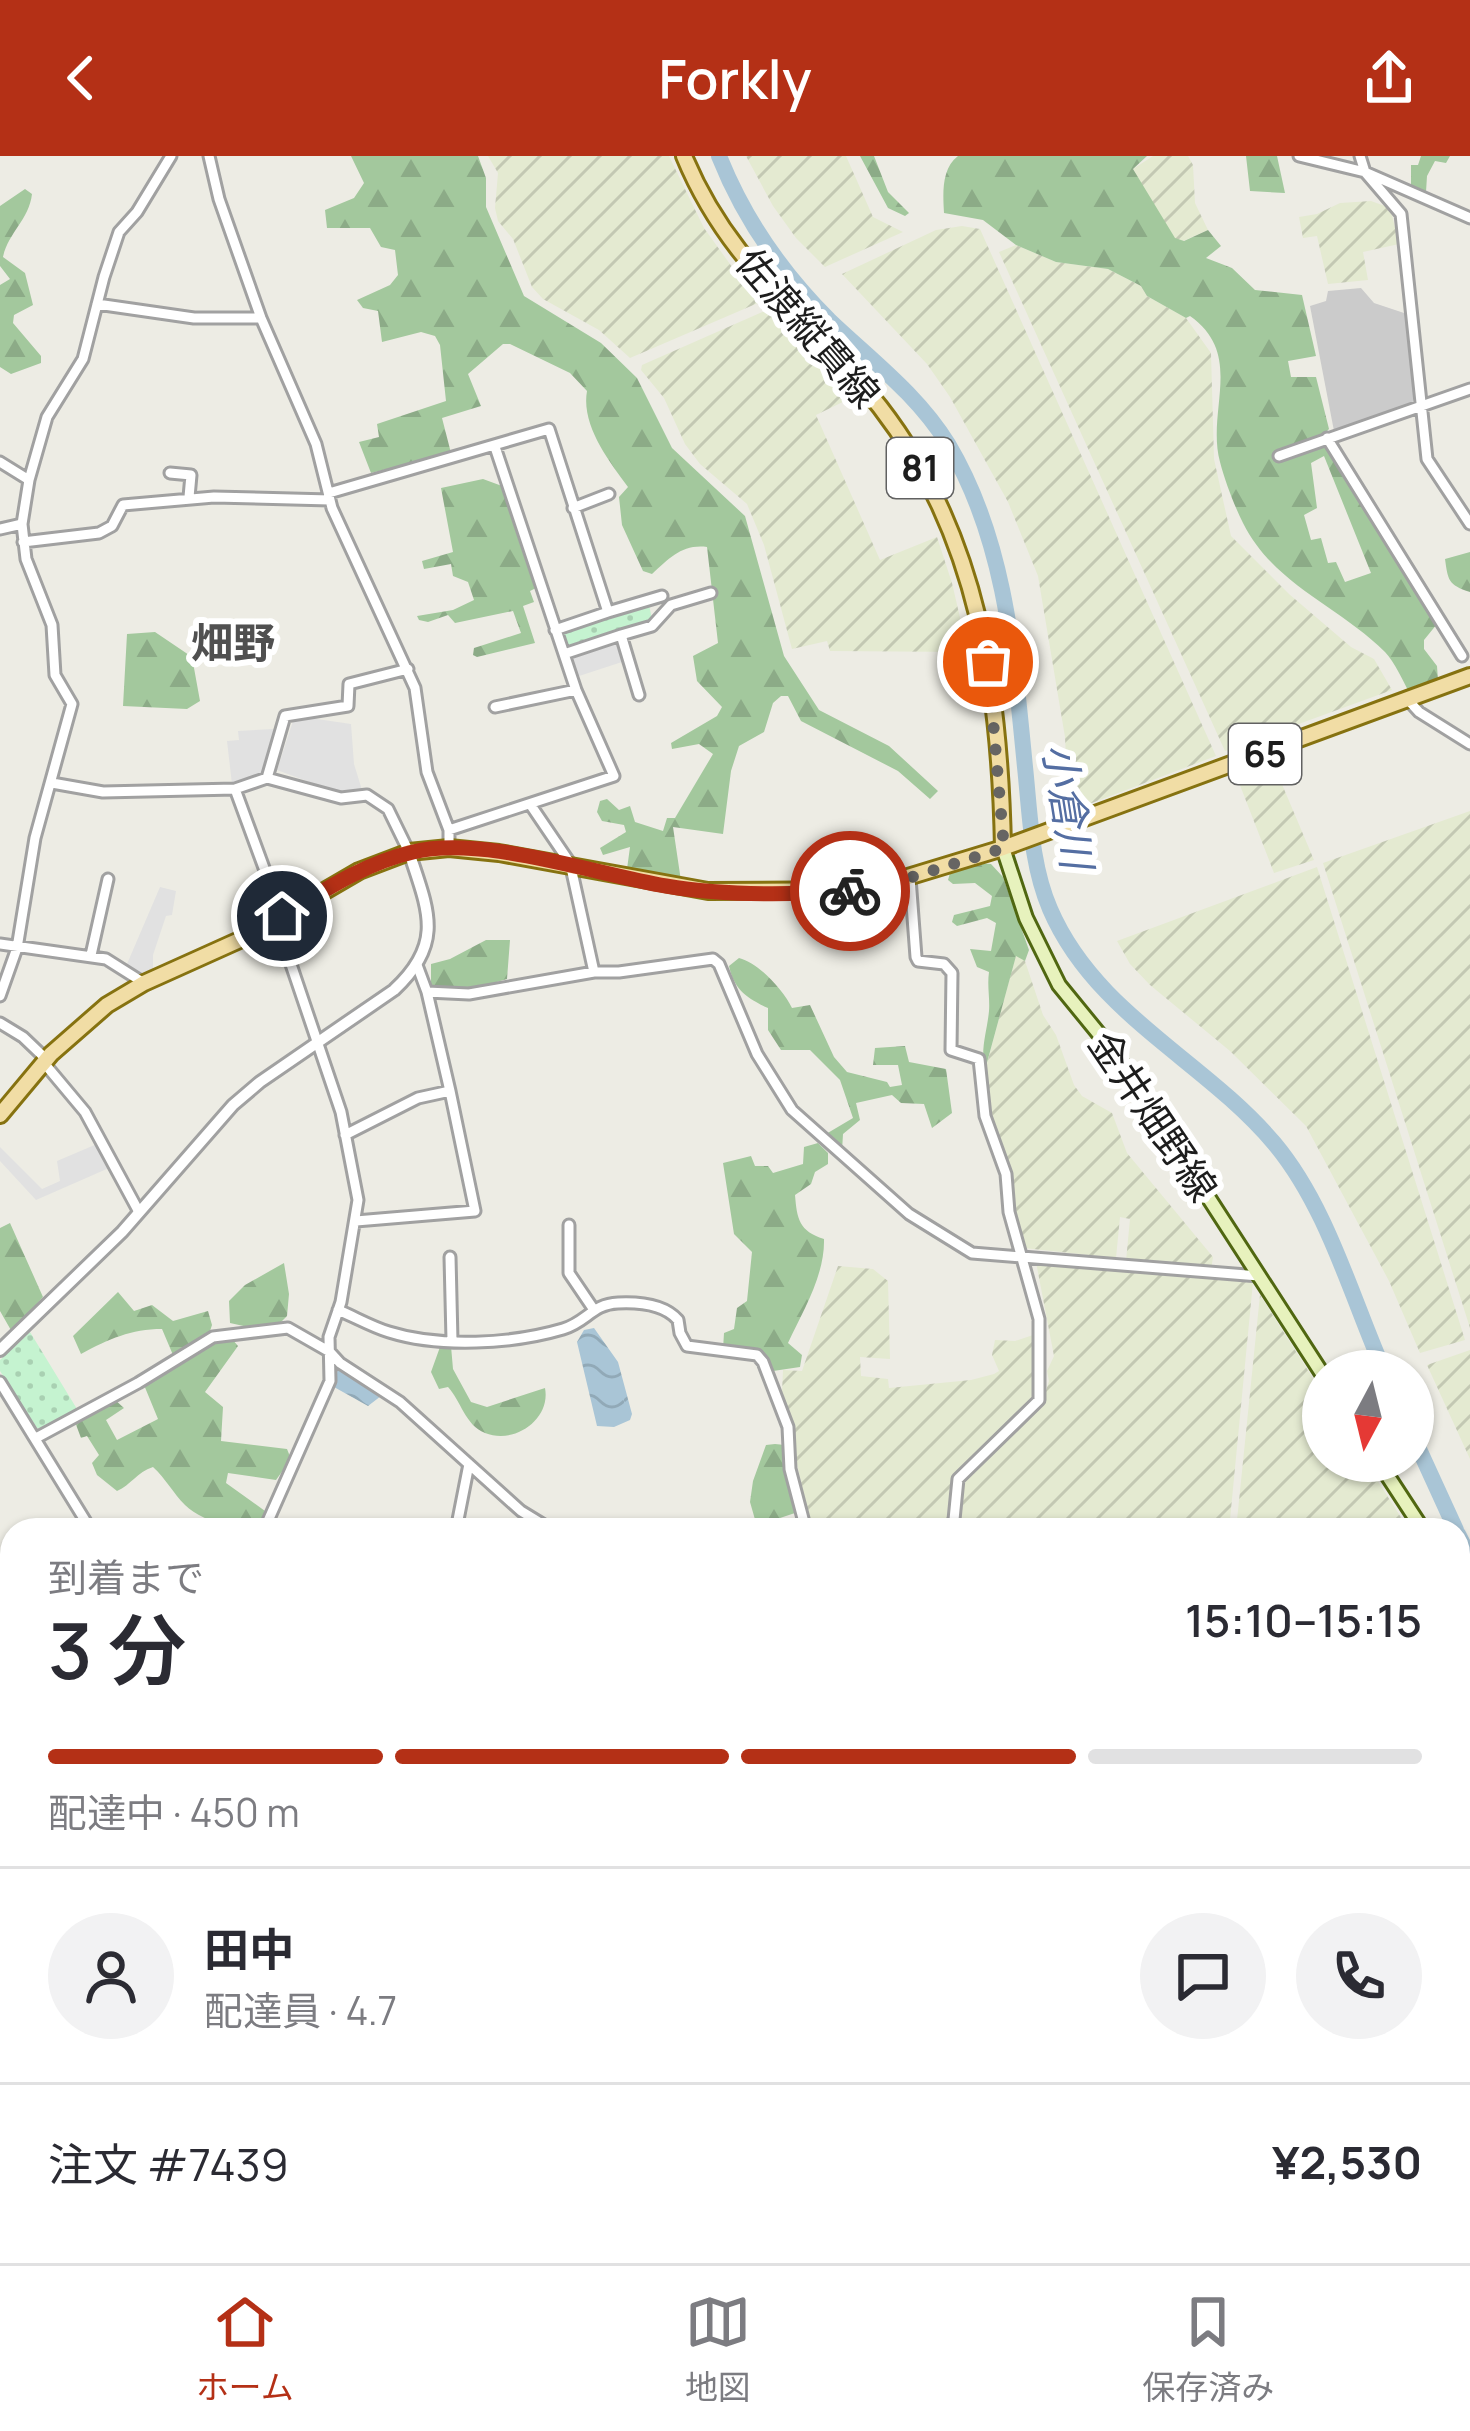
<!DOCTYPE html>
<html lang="ja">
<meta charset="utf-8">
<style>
:root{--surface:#fff;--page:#f2f2f3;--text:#2b2b33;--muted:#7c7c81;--line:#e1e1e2;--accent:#b43016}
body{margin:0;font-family:Manrope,"Noto Sans JP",sans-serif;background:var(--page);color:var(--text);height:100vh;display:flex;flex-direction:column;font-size:45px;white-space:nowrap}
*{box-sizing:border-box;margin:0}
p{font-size:39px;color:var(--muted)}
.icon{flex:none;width:66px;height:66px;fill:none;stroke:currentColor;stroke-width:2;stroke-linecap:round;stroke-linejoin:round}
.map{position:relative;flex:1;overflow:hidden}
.drawer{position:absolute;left:0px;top:1362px;width:1470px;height:747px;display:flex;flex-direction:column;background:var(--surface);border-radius:36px 36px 0 0;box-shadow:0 3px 9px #0004}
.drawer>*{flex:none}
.needle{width:78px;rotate:187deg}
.fabs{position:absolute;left:1302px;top:1194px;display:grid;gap:24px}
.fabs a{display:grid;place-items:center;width:132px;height:132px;border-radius:50%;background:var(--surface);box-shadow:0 3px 9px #0004;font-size:60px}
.pin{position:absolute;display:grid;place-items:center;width:102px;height:102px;color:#fff;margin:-51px;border:6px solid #fff;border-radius:50%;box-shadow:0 3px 12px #0007}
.courier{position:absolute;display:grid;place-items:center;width:120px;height:120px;margin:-60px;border:9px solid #b43016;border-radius:50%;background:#fff;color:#222;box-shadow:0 3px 15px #0007}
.headline em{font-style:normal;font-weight:600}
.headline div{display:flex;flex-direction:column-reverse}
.headline{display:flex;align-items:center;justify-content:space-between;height:204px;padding:0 48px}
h1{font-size:78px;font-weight:600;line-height:90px}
.bar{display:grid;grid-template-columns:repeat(4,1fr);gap:18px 12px;align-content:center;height:144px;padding:0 48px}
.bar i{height:15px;border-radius:9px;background:var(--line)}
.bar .active{background:var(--accent)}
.bar p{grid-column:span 4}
.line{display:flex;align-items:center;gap:30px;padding:0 48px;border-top:3px solid var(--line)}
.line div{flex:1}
.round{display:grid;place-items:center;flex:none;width:126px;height:126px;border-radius:63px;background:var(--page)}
header{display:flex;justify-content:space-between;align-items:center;height:156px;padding:0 48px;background:var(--accent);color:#fff;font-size:54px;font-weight:600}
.dock{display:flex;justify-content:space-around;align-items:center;height:168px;border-top:3px solid var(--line);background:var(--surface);font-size:33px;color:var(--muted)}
.dock a{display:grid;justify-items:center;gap:6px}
.dock .active{color:var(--accent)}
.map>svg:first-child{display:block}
.religious{fill:#cbcbcb}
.farmland{fill:url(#farmland-furrows)}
.forest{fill:url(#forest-firs);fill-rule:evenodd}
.park{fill:url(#park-dots)}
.parking{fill:#e1e1e1}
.water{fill:url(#water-waves)}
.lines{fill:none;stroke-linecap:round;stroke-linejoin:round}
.river{stroke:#a9c5d6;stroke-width:16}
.minor-casing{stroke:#a1a1a1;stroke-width:15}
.tertiary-casing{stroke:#a1a1a1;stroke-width:16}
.secondary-casing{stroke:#506711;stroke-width:18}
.primary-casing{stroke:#867210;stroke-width:20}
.minor{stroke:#fff;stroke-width:9}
.tertiary{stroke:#fff;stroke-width:10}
.secondary{stroke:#e7f2bd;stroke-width:12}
.primary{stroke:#f1dda5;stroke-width:14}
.done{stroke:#666563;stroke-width:12;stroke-dasharray:0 21.6}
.route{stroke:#b43016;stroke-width:15}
.labels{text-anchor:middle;stroke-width:12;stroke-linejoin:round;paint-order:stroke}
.shield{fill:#fff;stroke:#616161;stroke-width:3}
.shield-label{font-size:36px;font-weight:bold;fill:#1d1d1d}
.street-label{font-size:39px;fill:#1d1d1d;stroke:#fff}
.neighbourhood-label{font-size:42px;font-weight:bold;fill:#505050;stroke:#fff}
.water-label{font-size:42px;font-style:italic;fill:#546ea2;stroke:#fff}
</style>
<header><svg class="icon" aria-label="back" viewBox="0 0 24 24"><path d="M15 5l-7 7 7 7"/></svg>Forkly<svg class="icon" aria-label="share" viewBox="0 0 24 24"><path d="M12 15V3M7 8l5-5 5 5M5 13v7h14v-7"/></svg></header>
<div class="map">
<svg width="1470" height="2107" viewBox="0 0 1470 2107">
<defs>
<pattern id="farmland-furrows" width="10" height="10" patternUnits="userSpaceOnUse" patternTransform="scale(3)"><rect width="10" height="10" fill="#e4ead1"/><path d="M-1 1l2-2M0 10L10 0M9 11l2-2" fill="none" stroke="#c3c8b3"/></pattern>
<pattern id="forest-firs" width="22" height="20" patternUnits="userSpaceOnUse" patternTransform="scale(3)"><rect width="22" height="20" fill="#a3c89d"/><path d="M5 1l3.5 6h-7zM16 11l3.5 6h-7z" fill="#8cab87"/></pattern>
<pattern id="park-dots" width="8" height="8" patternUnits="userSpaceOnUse" patternTransform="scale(3)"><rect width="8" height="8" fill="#c5f3d0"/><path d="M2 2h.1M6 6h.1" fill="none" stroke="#a9d0b2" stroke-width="1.8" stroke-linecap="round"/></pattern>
<pattern id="water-waves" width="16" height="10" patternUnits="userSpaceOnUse" patternTransform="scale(3)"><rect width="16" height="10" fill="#a9c5d6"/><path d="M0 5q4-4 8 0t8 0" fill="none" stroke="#91a9b7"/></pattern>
</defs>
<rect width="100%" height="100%" fill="#edece4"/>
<!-- religious -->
<path class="religious" d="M1361 132 1374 147 1410 159 1415 240 1411 250 1334 275 1310 150 1326 145 1328 135Z"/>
<!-- farmland -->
<path class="farmland" d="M488 0H669L704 72 758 147 630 202 599 174 543 143 532 131 513 83 498 65 495 52 498 17Z
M746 0H846L873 61 903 76 825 111 796 82 773 50Z
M1153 0H1188L1193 9 1195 47 1208 74 1183 85 1175 83 1164 68 1133 13Z
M1371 45 1385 50 1392 59 1399 88 1363 96 1368 124 1328 128 1317 80 1303 82 1299 61 1317 58 1340 47Z
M962 70 980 73 1216 600 1076 653 1068 641 1065 581 1038 420 1008 346 950 241 927 208 842 118 936 74Z
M1016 89 1056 106 1108 113 1141 130 1147 140 1186 162 1211 197 1214 303 1231 380 1289 438 1351 491 1374 503 1392 534 1225 595 999 96Z
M767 154 851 242 816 259 880 404 937 381 952 427 968 496 830 495 827 485 792 493 764 389 747 348 700 308 685 288 664 242 641 214 642 209Z
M1273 607 1314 704 1274 717 1236 619Z
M1470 655V1172L1323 707Z
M1317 711 1465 1184 1420 1197 1389 1125 1306 970 1230 895 1150 829 1130 808 1117 785Z
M1016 799 1025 805 1043 859 1056 879 1074 929 1082 940 1112 957 1127 997 1213 1101 1211 1114 1126 1105 1130 1063 1120 1061 1116 1102 1024 1092 991 965 985 915Z
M1036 1106 1253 1126 1229 1374H958L964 1324 1041 1251 1049 1225 1047 1215 1054 1200Z
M838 1110 873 1113 888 1125 890 1203 860 1201 861 1220 888 1223 889 1232 971 1224 994 1218 999 1215 992 1199 995 1184 1015 1185 1033 1179 1032 1243 952 1322 948 1374H811L782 1236 783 1214 802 1215Z
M1260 1139 1323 1238V1305H1365L1409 1374H1236Z
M1470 1194V1303L1427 1209Z
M1458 1630 1470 1650V1763L1458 1788Z
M1462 1989 1470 1992V2107H1451L1452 2097H1458Z
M314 2097H465L472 2107H300L298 2102Z
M674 2097H878L877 2107H651Z
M887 2097H1159L1158 2107H886Z
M1167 2097H1445L1444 2107H1166Z"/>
<!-- forest -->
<path class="forest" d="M351 0H478L486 22V51L524 140 601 187 637 222 672 292 745 360 784 500 819 554 889 590 938 635 930 643 898 615 801 565 788 540H781L773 547 764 576 739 590 731 615 723 678 673 671 681 725 627 713 630 691 603 699 600 692 626 676 624 669 602 665 597 656 600 645 607 643 619 654 630 650 635 666 663 675 667 662H675L713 598 699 588 672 593 671 587 717 560 722 551 697 525 693 500 718 487 707 391C682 388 670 402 652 418L643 415 622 369 619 341 628 331C608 304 581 269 587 235L570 217 510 188H503L468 218 481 250 442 262 451 297 371 317 359 286 379 281 377 268 446 245 440 189 435 180 421 176 382 186 378 155 363 152 357 144 390 129 398 119 395 94 381 91 370 72H327L325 54 354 42 364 27Z
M860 0H874L888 36 909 57 905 60 888 52Z
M958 0H1147L1133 13 1175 82 1184 85 1208 74 1221 90 1206 102 1232 112 1255 134 1302 139 1316 200 1288 205 1291 221H1316L1329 273 1321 281 1437 468 1424 484V493L1437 510 1438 524 1409 536C1402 523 1395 507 1385 496 1339 450 1274 429 1243 367 1234 349 1225 325 1220 306 1206 254 1245 199 1190 160L1186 162 1147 140 1141 130 1108 113 1056 106 1016 89 983 64 944 57C943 38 941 13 958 0ZM1324 300 1371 417 1345 426 1336 406 1328 407 1321 382 1311 384 1304 359 1317 352 1311 307Z
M1246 0H1277L1285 37 1250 35Z
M1421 0H1450L1446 7 1435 5 1427 20 1426 36 1411 30V9H1418Z
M25 33 32 38C29 64 8 77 3 101L25 117 33 149 14 159 13 167 41 200V207L11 218 0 211V129L10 123 0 110V50Z
M483 323 502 330 536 432 530 435 534 446 523 450 535 487 477 501 473 499 474 492 521 477 513 455 455 467 448 459 428 466 419 464 417 460 453 454 474 444 468 426 453 420 451 408 424 413 422 405 453 396 441 332Z
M1470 396V436C1448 429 1448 424 1445 403Z
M155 476 192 501 200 545 187 553 123 550 127 478Z
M976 707 991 708 1003 721 1029 794 1025 805 1016 800 985 914C980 893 987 876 989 855 990 842 987 830 989 816L977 811 970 793 991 795 996 767 987 762 957 770 952 766 954 759 990 750 992 740 975 727 953 728 948 724 950 717Z
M486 784H510L507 823 470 834 431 830V808L450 803Z
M739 802C759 807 783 834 792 852L810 849 834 901 847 916 887 926 890 931 902 929 898 909H873L875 892 905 890 909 906 946 913 952 957 932 972 924 948 901 947 892 939 856 947 860 964 843 978 842 995 826 978 853 962 840 924 810 894H781L768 874V852C746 842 734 833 729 810Z
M818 987 828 997V1008L815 1016 811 1028 795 1039C797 1063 799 1075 824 1083 825 1119 803 1155 788 1187L802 1199 800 1211 773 1215 760 1198 723 1193 724 1177 734 1173 737 1152 747 1145 752 1096 734 1078 723 1007 751 1000 755 1010H768L773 1017 803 1008 804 991Z
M10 1067 43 1141 12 1176 0 1155V1072Z
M284 1107 289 1138 287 1160 280 1167 248 1171 230 1167 229 1145 245 1129Z
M118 1136 134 1155 152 1149 173 1165 208 1155 212 1169 209 1178 173 1199 162 1173C131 1173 109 1183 81 1198L73 1180Z
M232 1183 238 1190 205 1236 223 1251 221 1285 287 1293 291 1303 276 1324 228 1317 226 1327 265 1355 257 1374C235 1374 201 1365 185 1349 173 1337 166 1323 153 1311 137 1316 131 1329 117 1335L97 1319 92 1307 99 1299 87 1280 81 1282 75 1266 114 1243 124 1252 106 1264 117 1284 158 1263 144 1229 213 1188Z
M451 1190 453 1213 471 1246 487 1251 545 1232C551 1263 515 1289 485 1277 465 1269 461 1245 448 1231L439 1233 431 1216 440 1191Z
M775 1288 785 1289 798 1356 774 1364 775 1374H758L750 1346 753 1325 766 1289Z
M12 1631V1700L0 1711V1633Z
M472 2097H539L542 2107H479Z"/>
<!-- park -->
<path class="park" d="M649 449 652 463 566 492 561 478 568 472Z
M30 1176 77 1253 42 1273 37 1272 0 1215V1204Z"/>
<!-- parking -->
<path class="parking" d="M618 486 625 505 576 521 570 502Z
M310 562 351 568 354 608 362 634 339 637 277 614 293 565Z
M274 573V591L258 623 232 628 227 585 239 584 238 575Z
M160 731 176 735 172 759 166 760 153 799V815L144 819 127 808Z
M97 988 109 1012 36 1044 0 1005V991L42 1033 60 1025 57 1005Z"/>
<!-- water -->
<path class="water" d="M594 1172 618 1206 632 1258 630 1264 614 1271 597 1270 577 1186 584 1174Z
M338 1212H341L381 1240 368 1250 334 1231Z"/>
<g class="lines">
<!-- river -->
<path class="river" d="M719 0C744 63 781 116 829 164 871 204 917 238 948 288 1006 385 1014 500 1025 611 1030 658 1031 709 1050 753 1095 858 1204 904 1274 987 1327 1050 1351 1140 1384 1215
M1413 1280 1456 1374
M1458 1378 1470 1402"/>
<!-- minor casing -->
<g class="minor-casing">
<path id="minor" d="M209 0 219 43 261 162 316 288 332 352 415 532 427 616 449 674V692
M1299 0 1365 16 1470 62
M1360 0 1365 16 1401 58 1427 303 1470 368
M97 148 194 162H261
M1327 282 1462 500
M1279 300 1470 233
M0 306 29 324
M170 317 191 319 189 341
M329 337 549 273 608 456 555 474
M573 352 609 338
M0 373 22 368
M23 386 99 377 112 370 123 349 214 341 330 344
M608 456 662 440
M621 479 652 470 671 449 711 437
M564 498 621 479 639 539
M1409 545 1419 556 1470 588
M495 551 576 534
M267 622 285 560 348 550 349 528 408 513
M52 627 103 636 235 633 267 622 341 642 367 639 388 653 409 696
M235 633 282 761
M530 648 570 707 594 816
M449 674 614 620 576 534 495 291
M910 722 916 801 918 805 944 808 952 817 951 894 979 903 985 960 1006 1018 1009 1056 1039 1163V1244L958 1323 953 1374
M0 788 106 803 144 827
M91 799 108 723
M417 809 427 836 469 838 594 816H619L713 803 719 808 757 898 792 954 909 1058 972 1097 1259 1120
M427 836 450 935
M0 840 17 792 35 682 72 548 55 519 52 469 26 403 22 368 29 324 47 261 83 203 104 121 119 76 137 56 171 0
M0 867 23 881 47 904
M44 907 85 956 139 1056
M345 979 418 942 450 935 475 1055 356 1065
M569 1069V1117L592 1151
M450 1101 452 1184
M338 1154C355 1161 372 1171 389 1176 440 1192 512 1188 563 1173 587 1166 592 1148 618 1147 639 1146 664 1148 678 1164L680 1177 687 1190 757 1199 763 1206 788 1271 790 1313 806 1374
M0 1226 91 1374
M36 1282 138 1227 213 1181 288 1172 330 1196 340 1207 400 1246 521 1355 552 1374
M264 1374 330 1225 329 1181 341 1146 358 1044 341 956 276 764
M456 1374 469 1308
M1458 1591 1470 1584
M1458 1622 1470 1642
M1458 1808 1470 1773
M1458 1834 1466 1872 1459 1981
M0 1967 12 1915
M575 2097 578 2107
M882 2107 883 2097"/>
</g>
<!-- tertiary casing -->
<g class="tertiary-casing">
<path id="tertiary" d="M0 1194 122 1076 233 949 260 926 394 834C445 787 428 754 409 696"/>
</g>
<!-- secondary casing -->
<g class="secondary-casing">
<path id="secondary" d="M1003 692 1026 762 1059 829 1117 900 1323 1219
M1378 1305 1423 1374
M1458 1437 1470 1460
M0 1888 12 1898
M179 2097 184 2107"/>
</g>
<!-- primary casing -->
<g class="primary-casing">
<path id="primary" d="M684 0C730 112 809 161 880 251 979 379 1000 534 1003 692
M0 959 51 898 107 849 144 827 244 782 359 715 409 696 449 692 499 697 708 735 865 734 1003 692 1470 520"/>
</g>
<!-- minor -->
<use href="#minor" class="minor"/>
<!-- tertiary -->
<use href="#tertiary" class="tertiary"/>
<!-- secondary -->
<use href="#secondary" class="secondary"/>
<!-- primary -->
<use href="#primary" class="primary"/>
</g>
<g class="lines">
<!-- done -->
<path class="done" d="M850 735 880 731 1004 692 988 506"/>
<!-- route -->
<path class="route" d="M282 760C323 735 365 707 413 696 482 679 595 718 666 730 725 740 790 739 850 735"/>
</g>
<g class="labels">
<!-- shield labels -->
<g class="shield">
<rect x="887" y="282" width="66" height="60" rx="9"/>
<rect x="1229" y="568" width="72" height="60" rx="9"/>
</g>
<g class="shield-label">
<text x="920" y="325">81</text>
<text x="1265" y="611">65</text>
</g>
<!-- street labels -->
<g class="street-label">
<text transform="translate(808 172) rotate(49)" y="14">佐渡縦貫線</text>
<text transform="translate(1153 960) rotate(56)" y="14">金井畑野線</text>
</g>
<!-- neighbourhood labels -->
<g class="neighbourhood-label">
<text x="233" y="502">畑野</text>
</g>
<!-- water labels -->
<g class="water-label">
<text transform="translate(1068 650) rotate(81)" y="15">小倉川</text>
</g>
</g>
</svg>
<div class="fabs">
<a><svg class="needle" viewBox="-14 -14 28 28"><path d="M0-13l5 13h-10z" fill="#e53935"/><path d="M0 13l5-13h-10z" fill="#7c7c81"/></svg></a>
</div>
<div class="pin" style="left:988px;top:506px;background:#ea580c"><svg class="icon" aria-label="bag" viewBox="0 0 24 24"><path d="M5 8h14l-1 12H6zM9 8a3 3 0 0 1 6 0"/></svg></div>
<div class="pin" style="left:282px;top:760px;background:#1f2937"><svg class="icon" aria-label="home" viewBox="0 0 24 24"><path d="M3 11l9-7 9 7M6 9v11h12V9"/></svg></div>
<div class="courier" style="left:850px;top:735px"><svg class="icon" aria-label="bike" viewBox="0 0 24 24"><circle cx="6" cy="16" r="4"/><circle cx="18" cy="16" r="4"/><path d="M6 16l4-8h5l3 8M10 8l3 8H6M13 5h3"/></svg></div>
<section class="drawer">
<div class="headline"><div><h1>3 分</h1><p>到着まで</p></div><em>15:10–15:15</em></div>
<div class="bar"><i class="active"></i><i class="active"></i><i class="active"></i><i></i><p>配達中 · 450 m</p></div>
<div class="line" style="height:216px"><a class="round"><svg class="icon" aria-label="person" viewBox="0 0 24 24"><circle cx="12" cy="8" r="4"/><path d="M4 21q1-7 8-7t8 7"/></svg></a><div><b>田中</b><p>配達員 · 4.7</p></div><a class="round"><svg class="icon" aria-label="chat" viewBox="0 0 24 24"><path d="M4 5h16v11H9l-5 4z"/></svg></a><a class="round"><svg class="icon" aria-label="phone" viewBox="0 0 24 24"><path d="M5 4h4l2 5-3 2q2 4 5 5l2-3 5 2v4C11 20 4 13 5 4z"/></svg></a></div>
<div class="line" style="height:156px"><div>注文 #7439</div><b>¥2,530</b></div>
</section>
</div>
<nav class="dock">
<a class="active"><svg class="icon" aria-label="home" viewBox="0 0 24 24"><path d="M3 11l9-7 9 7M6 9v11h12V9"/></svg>ホーム</a>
<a><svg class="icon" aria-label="map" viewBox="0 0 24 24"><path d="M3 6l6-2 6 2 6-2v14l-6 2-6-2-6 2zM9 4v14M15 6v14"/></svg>地図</a>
<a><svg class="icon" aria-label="saved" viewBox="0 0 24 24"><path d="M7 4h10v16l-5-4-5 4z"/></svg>保存済み</a>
</nav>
